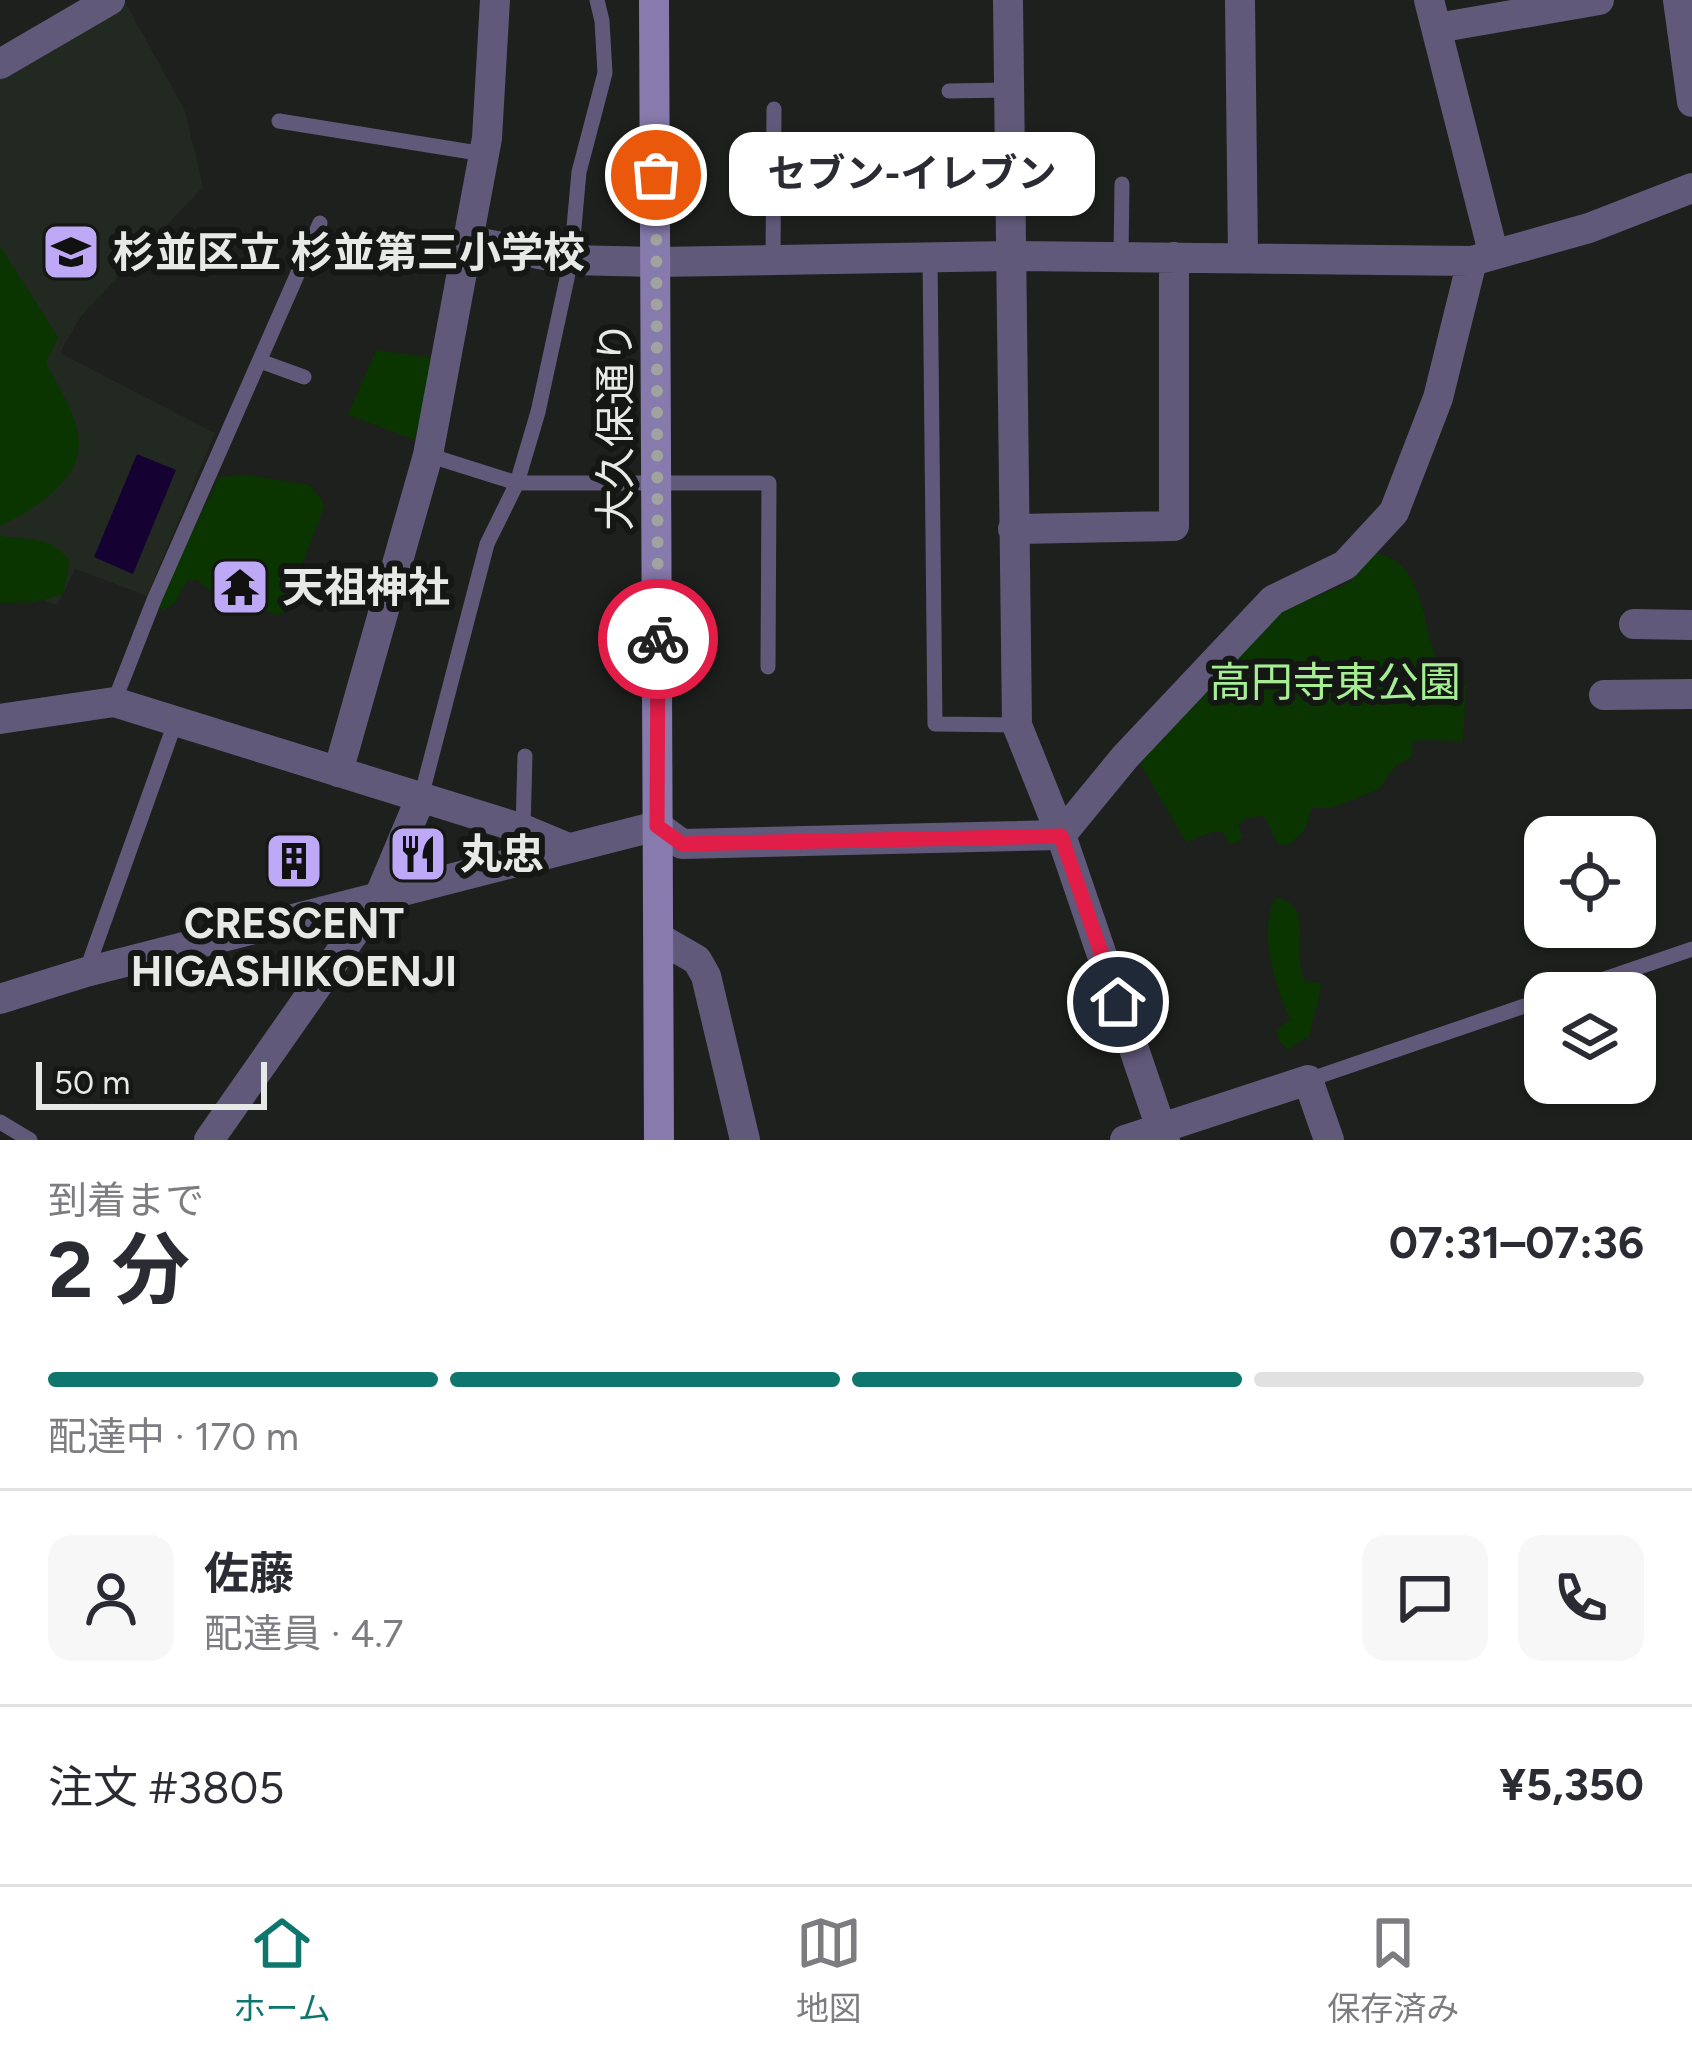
<!DOCTYPE html>
<html lang="ja">
<meta charset="utf-8">
<style>
:root{--surface:#fff;--page:#f7f7f7;--text:#2b2b33;--muted:#7c7c81;--line:#e1e1e2;--accent:#0f766e}
body{margin:0;font-family:Figtree,"Noto Sans JP",sans-serif;background:var(--page);color:var(--text);height:100vh;display:flex;flex-direction:column;font-size:45px;white-space:nowrap}
*{box-sizing:border-box;margin:0}
p{font-size:39px;color:var(--muted)}
.icon{flex:none;width:66px;height:66px;fill:none;stroke:currentColor;stroke-width:2;stroke-linecap:round;stroke-linejoin:round}
.map{position:relative;height:1140px;overflow:hidden}
.sheet{display:flex;flex-direction:column;background:var(--surface);flex:1}
.sheet>*{flex:none}
.fabs{position:absolute;left:1524px;top:816px;display:grid;gap:24px}
.fabs a{display:grid;place-items:center;width:132px;height:132px;border-radius:24px;background:var(--surface);box-shadow:0 3px 9px #0004;font-size:60px}
.scale{position:absolute;left:36px;bottom:30px;width:231px;box-sizing:border-box;padding-left:12px;border:6px solid #e7e9e6;border-top:0;font-size:33px;line-height:42px;white-space:nowrap;color:#e7e9e6;-webkit-text-stroke:9px #141713;paint-order:stroke}
.pin{position:absolute;display:grid;place-items:center;width:102px;height:102px;color:#fff;margin:-51px;border:6px solid #fff;border-radius:50%;box-shadow:0 3px 12px #0007}
.courier{position:absolute;display:grid;place-items:center;width:120px;height:120px;margin:-60px;border:9px solid #e11d48;border-radius:50%;background:#fff;color:#222;box-shadow:0 3px 15px #0007}
.bubble{position:absolute;height:84px;border-radius:24px;background:var(--surface);box-shadow:0 3px 9px #0004;font-size:39px;font-weight:700;line-height:84px;text-align:center}
.headline em{font-style:normal;font-weight:700}
.headline div{display:flex;flex-direction:column-reverse}
.headline{display:flex;align-items:center;justify-content:space-between;height:204px;padding:0 48px}
h1{font-size:78px;font-weight:700;line-height:90px}
.bar{display:grid;grid-template-columns:repeat(4,1fr);gap:18px 12px;align-content:center;height:144px;padding:0 48px}
.bar i{height:15px;border-radius:9px;background:var(--line)}
.bar .current{background:var(--accent)}
.bar p{grid-column:span 4}
.line{display:flex;align-items:center;gap:30px;padding:0 48px;border-top:3px solid var(--line)}
.line div{flex:1}
.round{display:grid;place-items:center;flex:none;width:126px;height:126px;border-radius:24px;background:var(--page)}
.tabs{display:flex;justify-content:space-around;align-items:center;height:168px;border-top:3px solid var(--line);background:var(--surface);font-size:33px;color:var(--muted)}
.tabs a{display:grid;justify-items:center;gap:6px}
.tabs .current{color:var(--accent)}
.map>svg:first-child{display:block}
.built{fill:#222921}
.green{fill:#0b3500}
.water{fill:#160232}
.lines{fill:none;stroke-linecap:round;stroke-linejoin:round}
.service{stroke:#615979;stroke-width:15}
.minor{stroke:#615979;stroke-width:30}
.tertiary{stroke:#615979;stroke-width:30}
.secondary{stroke:#877aac;stroke-width:30}
.done{stroke:#a0a39f;stroke-width:12;stroke-dasharray:0 21.6}
.route{stroke:#e11d48;stroke-width:15}
.labels{text-anchor:middle;stroke-width:12;stroke-linejoin:round;paint-order:stroke}
.poi-label{font-size:42px;font-weight:bold;fill:#e7e9e6;stroke:#141713;text-anchor:start}
.street-label{font-size:42px;fill:#e7e9e6;stroke:#141713}
.park-label{font-size:42px;fill:#a6ee93;stroke:#141713}
</style>
<div class="map">
<svg width="1692" height="1140" viewBox="0 0 1692 1140">
<rect width="100%" height="100%" fill="#1d201c"/>
<!-- built -->
<path class="built" d="M125 2 185 111 203 187 81 316 60 353 215 433 147 596 75 569 57 606 0 580V76Z"/>
<!-- green -->
<path class="green" d="M0 246 58 337 46 362C55 381 68 401 75 422 94 474 39 507 0 526Z
M376 350 435 358 415 440 348 415Z
M248 475 310 485 325 505 284 611 278 615C251 607 218 599 197 580L186 581 175 603 162 611 158 602 219 477Z
M0 536C28 540 51 535 70 561L63 594 36 602 0 603Z
M1375 554C1414 557 1422 603 1429 636 1433 652 1441 666 1440 683L1466 685 1463 741 1419 740 1410 744 1413 747 1411 758 1395 766 1379 789 1331 808H1312L1304 831 1288 845 1278 844 1264 816 1247 818 1238 825 1242 837 1237 843 1229 844 1225 833 1216 831 1186 842 1140 763 1279 612 1351 582 1352 577Z
M1275 898C1318 902 1288 953 1306 982L1322 983 1309 1036 1288 1049 1279 1041 1277 1029 1290 1020C1275 986 1258 932 1275 898Z"/>
<!-- water -->
<path class="water" d="M137 454 176 470 133 574 94 557Z"/>
<g class="lines">
<!-- service -->
<path class="service" d="M949 91 1008 90
M279 121 484 154
M1121 256 1122 184
M930 258 935 724 1017 725
M773 260 774 109
M260 361 304 377
M428 455 517 483H769L768 667
M114 702 154 600 320 223
M421 797 487 544 517 483 538 412 571 260 579 172 605 73 602 21 597 0
M523 829 525 756
M87 969 175 723
M1563 993 1692 949
M1308 1080 1545 999
M0 1122 30 1140"/>
<!-- minor -->
<path class="minor" d="M1008 0 1017 725 1061 835 1165 1140
M1240 0 1243 257
M1678 0 1692 102
M1437 28 1599 0
M0 64 110 0
M470 241 571 260 656 262 1009 256 1472 261 1589 228 1692 188
M1013 529 1174 526V257
M1634 624 1692 625
M1604 695 1692 694
M0 719 114 702 523 829 566 847
M338 772 428 455 487 138 495 0
M657 826 682 844 1061 835 1125 757 1273 600 1345 565 1394 512 1438 398 1472 261
M659 938 697 960 706 976 745 1140
M209 1140 379 897 421 797
M1125 1140 1308 1080 1329 1140"/>
<!-- tertiary -->
<path class="tertiary" d="M1429 0 1493 252
M0 999 86 972 657 826"/>
<!-- secondary -->
<path class="secondary" d="M654 0 659 1140"/>
</g>
<g class="lines">
<!-- done -->
<path class="done" d="M656 175 658 639"/>
<!-- route -->
<path class="route" d="M658 639 657 826 682 844 1061 836 1118 1002"/>
</g>
<!-- icons -->
<defs>
<g id="school-square" transform="scale(3)"><rect x="-9" y="-9" width="18" height="18" rx="4" fill="#bda9f5" stroke="#141713"/><path d="M0-5L7-2L0 1L-7-2ZM-4 1L0 2.5L4 1V4Q0 6-4 4Z" fill="#111"/></g>
<g id="temple-square" transform="scale(3)"><rect x="-9" y="-9" width="18" height="18" rx="4" fill="#bda9f5" stroke="#141713"/><path d="M0-6L5-2H3V0L6.5 2.5H4V6H1.5V3h-3V6H-4V2.5H-6.5L-3 0V-2H-5Z" fill="#111"/></g>
<g id="restaurant-square" transform="scale(3)"><rect x="-9" y="-9" width="18" height="18" rx="4" fill="#bda9f5" stroke="#141713"/><path d="M-5-6h1v4h1v-4h1v4h1v-4h1v5L-1.5 .5V6h-2V.5L-5-1ZM5-6V6H3V1.5H1.5Q1.5-4 5-6Z" fill="#111"/></g>
<g id="building-square" transform="scale(3)"><rect x="-9" y="-9" width="18" height="18" rx="4" fill="#bda9f5" stroke="#141713"/><path d="M-4-6H4V6H1V3H-1V6H-4ZM-2.5-4.3h1.7v1.8h-1.7ZM.8-4.3h1.7v1.8H.8ZM-2.5-1h1.7V.8h-1.7ZM.8-1h1.7V.8H.8Z" fill="#111"/></g>
</defs>
<g fill-rule="evenodd">
<use href="#school-square" x="71" y="252"/>
<use href="#temple-square" x="240" y="587"/>
<use href="#restaurant-square" x="418" y="854"/>
<use href="#building-square" x="294" y="861"/>
</g>
<g class="labels">
<!-- poi labels -->
<g class="poi-label">
<text x="113" y="267">杉並区立 杉並第三小学校</text>
<text x="282" y="602">天祖神社</text>
<text x="460" y="869">丸忠</text>
<text x="294" y="938" text-anchor="middle">CRESCENT<tspan x="294" dy="48">HIGASHIKOENJI</tspan></text>
</g>
<!-- street labels -->
<g class="street-label">
<text transform="translate(615 426) rotate(-90)" y="15">大久保通り</text>
</g>
<!-- park labels -->
<g class="park-label">
<text x="1335" y="697">高円寺東公園</text>
</g>
</g>
</svg>
<div class="fabs">
<a><svg class="icon" aria-label="locate" viewBox="0 0 24 24"><circle cx="12" cy="12" r="6"/><path d="M12 2v4M12 18v4M2 12h4M18 12h4"/></svg></a>
<a><svg class="icon" aria-label="layers" viewBox="0 0 24 24"><path d="M12 4l9 5-9 5-9-5zM3 14l9 5 9-5"/></svg></a>
</div>
<div class="scale">50 m</div>
<div class="pin" style="left:656px;top:175px;background:#ea580c"><svg class="icon" aria-label="bag" viewBox="0 0 24 24"><path d="M5 8h14l-1 12H6zM9 8a3 3 0 0 1 6 0"/></svg></div>
<div class="pin" style="left:1118px;top:1002px;background:#1f2937"><svg class="icon" aria-label="home" viewBox="0 0 24 24"><path d="M3 11l9-7 9 7M6 9v11h12V9"/></svg></div>
<div class="courier" style="left:658px;top:639px"><svg class="icon" aria-label="bike" viewBox="0 0 24 24"><circle cx="6" cy="16" r="4"/><circle cx="18" cy="16" r="4"/><path d="M6 16l4-8h5l3 8M10 8l3 8H6M13 5h3"/></svg></div>
<div class="bubble" style="left:729px;top:132px;width:366px">セブン-イレブン</div>
</div>
<section class="sheet">
<div class="headline"><div><h1>2 分</h1><p>到着まで</p></div><em>07:31–07:36</em></div>
<div class="bar"><i class="current"></i><i class="current"></i><i class="current"></i><i></i><p>配達中 · 170 m</p></div>
<div class="line" style="height:216px"><a class="round"><svg class="icon" aria-label="person" viewBox="0 0 24 24"><circle cx="12" cy="8" r="4"/><path d="M4 21q1-7 8-7t8 7"/></svg></a><div><b>佐藤</b><p>配達員 · 4.7</p></div><a class="round"><svg class="icon" aria-label="chat" viewBox="0 0 24 24"><path d="M4 5h16v11H9l-5 4z"/></svg></a><a class="round"><svg class="icon" aria-label="phone" viewBox="0 0 24 24"><path d="M5 4h4l2 5-3 2q2 4 5 5l2-3 5 2v4C11 20 4 13 5 4z"/></svg></a></div>
<div class="line" style="height:156px"><div>注文 #3805</div><b>¥5,350</b></div>
</section>
<nav class="tabs">
<a class="current"><svg class="icon" aria-label="home" viewBox="0 0 24 24"><path d="M3 11l9-7 9 7M6 9v11h12V9"/></svg>ホーム</a>
<a><svg class="icon" aria-label="map" viewBox="0 0 24 24"><path d="M3 6l6-2 6 2 6-2v14l-6 2-6-2-6 2zM9 4v14M15 6v14"/></svg>地図</a>
<a><svg class="icon" aria-label="saved" viewBox="0 0 24 24"><path d="M7 4h10v16l-5-4-5 4z"/></svg>保存済み</a>
</nav>
